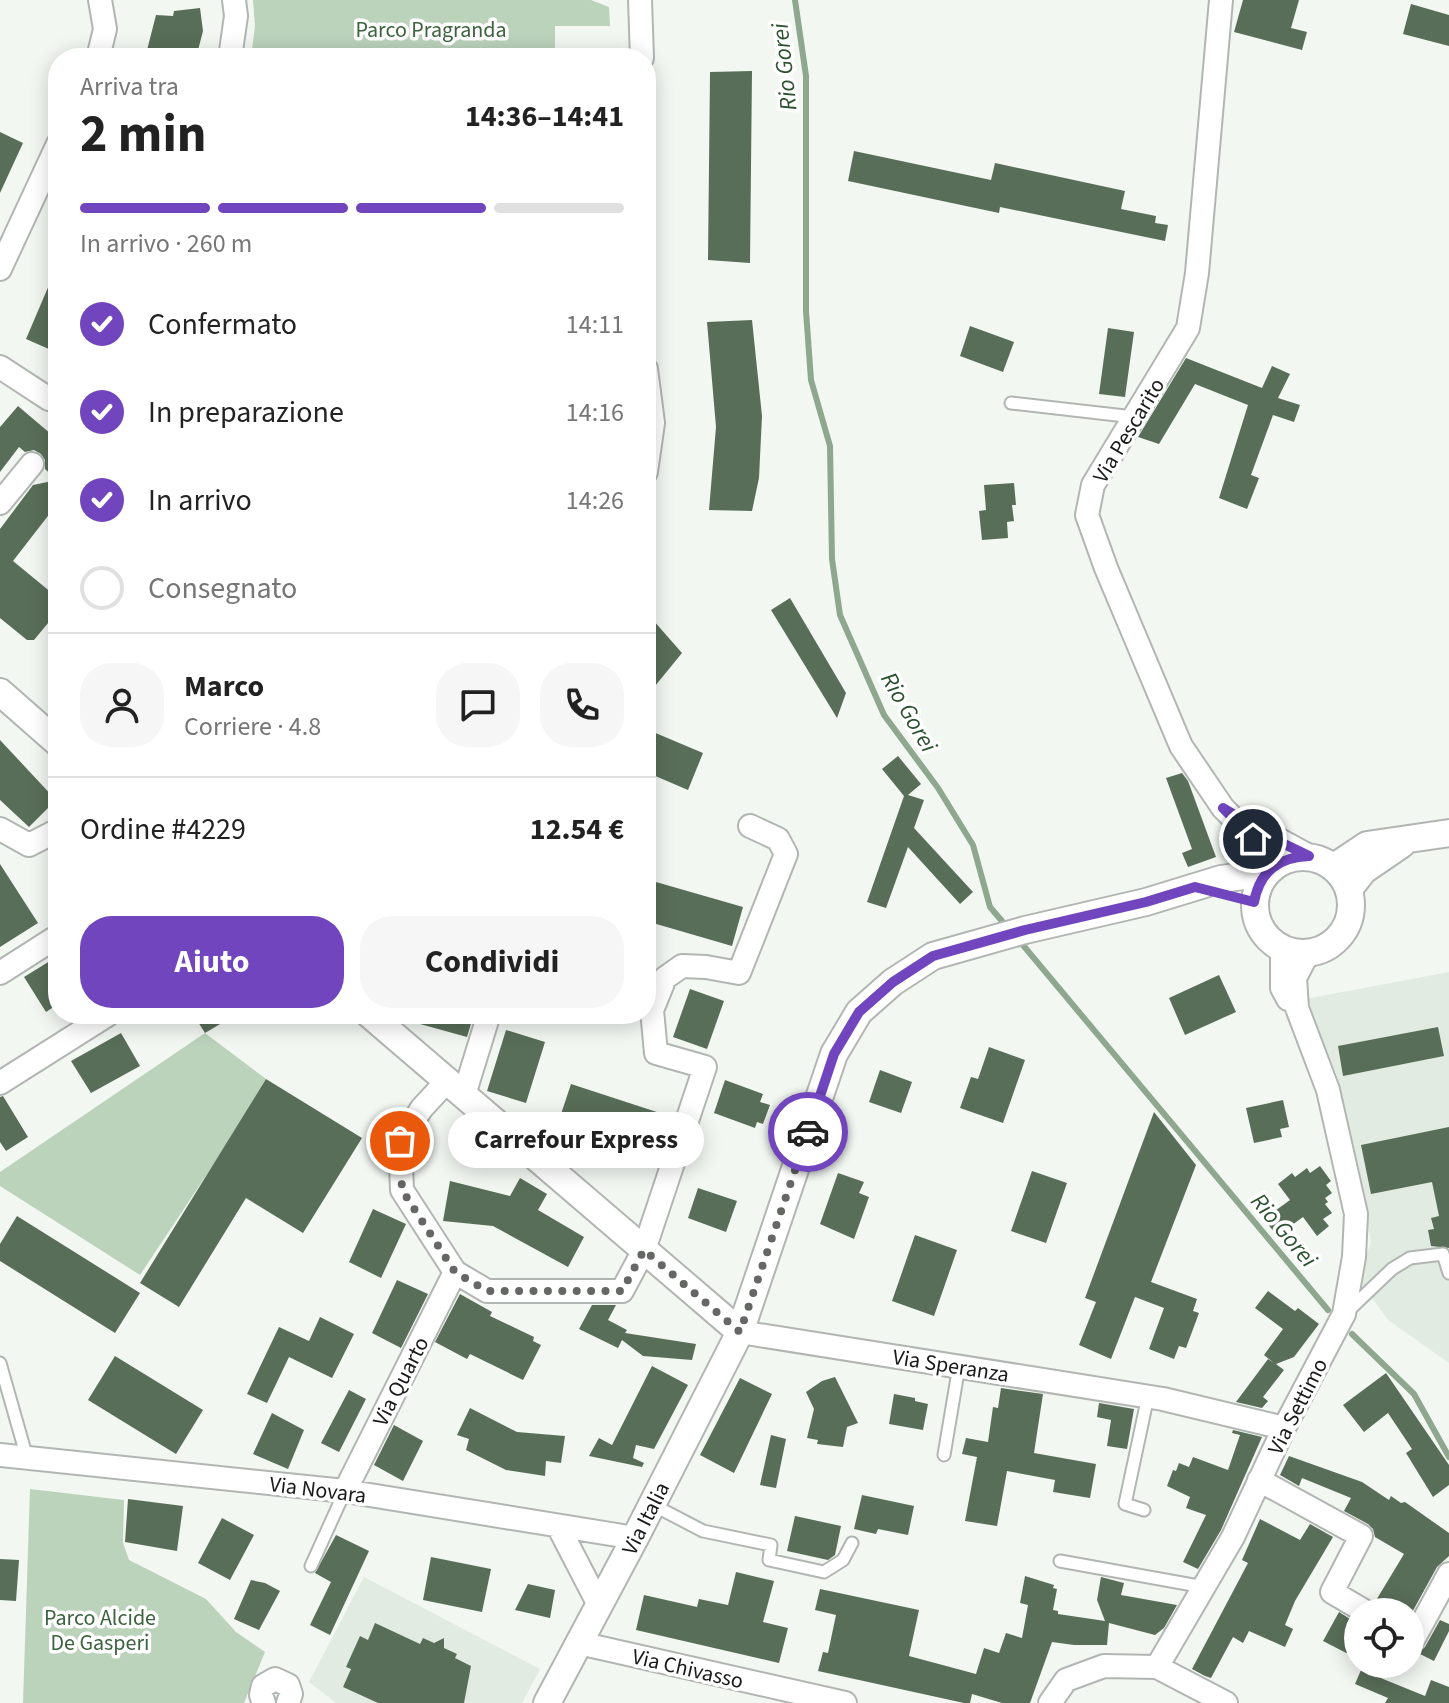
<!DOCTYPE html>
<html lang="it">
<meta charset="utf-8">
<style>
:root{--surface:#fff;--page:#f6f6f6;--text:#222;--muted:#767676;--line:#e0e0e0;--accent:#7045bd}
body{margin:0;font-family:"Source Sans 3",sans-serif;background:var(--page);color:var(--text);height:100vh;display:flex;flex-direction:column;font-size:30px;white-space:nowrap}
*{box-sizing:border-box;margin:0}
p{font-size:26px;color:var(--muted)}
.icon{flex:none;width:44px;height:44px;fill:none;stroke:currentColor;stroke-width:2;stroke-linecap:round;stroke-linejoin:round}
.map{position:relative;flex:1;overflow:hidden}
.drawer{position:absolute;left:48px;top:48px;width:608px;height:976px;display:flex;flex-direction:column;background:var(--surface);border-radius:32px;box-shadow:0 4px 20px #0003}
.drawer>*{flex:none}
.controls{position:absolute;left:1344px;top:1598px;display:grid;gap:16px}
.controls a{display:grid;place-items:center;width:80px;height:80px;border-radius:50%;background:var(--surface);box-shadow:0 4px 20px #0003;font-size:40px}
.pin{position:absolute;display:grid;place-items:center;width:68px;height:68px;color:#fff;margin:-34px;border:4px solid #fff;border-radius:50%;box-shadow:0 2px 8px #0007}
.courier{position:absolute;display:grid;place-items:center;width:80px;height:80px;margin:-40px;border:6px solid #7045bd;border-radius:50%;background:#fff;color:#222;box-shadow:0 2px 10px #0007}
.bubble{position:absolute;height:56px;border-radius:28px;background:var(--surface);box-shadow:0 4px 20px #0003;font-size:26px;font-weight:700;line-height:56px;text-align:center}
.headline em{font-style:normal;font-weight:700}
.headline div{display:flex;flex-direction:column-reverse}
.headline{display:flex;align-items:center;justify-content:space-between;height:136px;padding:0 32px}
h1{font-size:52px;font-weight:700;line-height:60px}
.bar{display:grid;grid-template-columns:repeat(4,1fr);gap:12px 8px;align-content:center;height:96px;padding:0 32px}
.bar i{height:10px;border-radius:6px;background:var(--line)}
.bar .selected{background:var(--accent)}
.bar p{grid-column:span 4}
.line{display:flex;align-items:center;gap:20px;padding:0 32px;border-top:2px solid var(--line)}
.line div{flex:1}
.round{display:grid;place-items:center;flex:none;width:84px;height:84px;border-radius:32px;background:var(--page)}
ol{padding:0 32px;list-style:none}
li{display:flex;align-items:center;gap:24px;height:88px}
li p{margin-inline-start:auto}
li .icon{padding:8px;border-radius:50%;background:var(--accent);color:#fff;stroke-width:4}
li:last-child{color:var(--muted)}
li i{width:44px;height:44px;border:4px solid var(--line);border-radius:50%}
.action{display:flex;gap:16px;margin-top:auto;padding:16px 32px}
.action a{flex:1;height:92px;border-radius:32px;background:var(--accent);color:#fff;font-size:32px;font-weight:700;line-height:92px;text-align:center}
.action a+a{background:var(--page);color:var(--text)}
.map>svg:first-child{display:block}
.built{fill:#e1ebe1}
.green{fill:#bbd2bb}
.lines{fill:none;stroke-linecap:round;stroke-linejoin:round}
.stream{stroke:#8fa68f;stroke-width:6}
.building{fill:#596e59}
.service-casing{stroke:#b2b6b2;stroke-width:15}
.minor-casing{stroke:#b2b6b2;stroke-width:26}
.tertiary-casing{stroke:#b2b6b2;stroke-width:30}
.service{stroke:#fff;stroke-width:11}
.minor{stroke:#fff;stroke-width:22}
.tertiary{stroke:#fff;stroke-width:26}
.done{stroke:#646764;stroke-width:8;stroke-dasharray:0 14.4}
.route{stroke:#7045bd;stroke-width:10}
.labels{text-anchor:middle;stroke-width:7;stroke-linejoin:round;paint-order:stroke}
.park-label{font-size:22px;fill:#3c623e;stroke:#fff}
.street-label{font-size:22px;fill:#181918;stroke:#fff}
.water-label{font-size:24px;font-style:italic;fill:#2c512e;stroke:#fff}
</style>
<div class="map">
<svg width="1449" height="1703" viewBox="0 0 1449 1703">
<rect width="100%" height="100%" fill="#f2f7f2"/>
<!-- built -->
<path class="built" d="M1449 972V1363L1388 1320 1358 1279 1371 1242 1337 1076 1305 999Z
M364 1577 540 1669 522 1703H336L309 1682Z"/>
<!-- green -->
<path class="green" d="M253 0H591L609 7 610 26H555V58H251L255 26Z
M205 1033 266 1079 219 1156 140 1275 0 1186V1172Z
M30 1489 124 1500 123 1543 129 1560 206 1599 236 1632 265 1652 244 1703H23Z"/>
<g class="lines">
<!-- stream -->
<path class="stream" d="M795 0 806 76V311L811 380 830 446 832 559 840 615 884 715 938 788 973 845 990 907 1007 927
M1017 938 1328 1310
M1352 1334 1414 1394 1449 1457"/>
</g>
<!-- building -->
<path class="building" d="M1243 0H1299L1291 28 1307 32 1302 50 1234 32Z
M1411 4 1449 15V46L1403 34Z
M200 8 203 31 196 58H145L156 15 173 16 174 11Z
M752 71 750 263 708 260 710 72Z
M0 132 23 143 0 193Z
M854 151 991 180 995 163 1125 191 1121 209 1156 216 1155 223 1168 225 1165 241 1000 207 999 213 848 181Z
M58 264V353L26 339Z
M752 320 762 416 759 478 752 511 709 510 716 427 707 322Z
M970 326 1014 342 1003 372 960 356Z
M1108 328 1134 332 1125 397 1099 394Z
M1186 358 1262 388 1272 366 1290 374 1278 398 1300 405 1294 422 1273 415 1251 475 1259 478 1247 509 1219 498 1248 405 1195 384 1159 444 1138 437Z
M18 406 58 440V503L13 561 58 598V611L34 640H27L0 618V529L33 485 57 480 45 469V460L41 454 34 450 25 452 19 447 0 472V427Z
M1014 483 1016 505H1012L1014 521 1007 522 1008 538 982 540 979 511 986 510 984 485Z
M790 598 846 693 837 718 771 610Z
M646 612 682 653 646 697Z
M646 729 703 753 688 790 646 772Z
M0 740 56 800 29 827 0 800Z
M898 756 921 784 908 795 924 800 914 828 973 892 960 904 908 847 886 908 867 902 904 796 882 769Z
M1182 773 1188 781 1216 857 1188 867 1182 853 1192 849 1166 778Z
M0 864 38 923 0 947Z
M649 880 743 907 732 946 646 921V890Z
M58 956V1004L46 1012 24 977Z
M1219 975 1236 1012 1185 1035 1169 998Z
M690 989 724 1001 707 1049 673 1037Z
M193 1014H237L205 1033Z
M403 1014H474L467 1037 402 1019Z
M1438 1027 1444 1056 1343 1076 1338 1046Z
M506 1030 545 1042 526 1103 487 1091Z
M121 1033 140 1066 91 1093 71 1061Z
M989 1047 1025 1060 1003 1123 960 1108 971 1077 978 1079Z
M880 1070 912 1082 901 1113 869 1102Z
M266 1079 362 1138 303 1233 246 1198 179 1307 140 1283Z
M725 1080 763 1094 760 1102 770 1105 763 1124 757 1122 755 1128 714 1113Z
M571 1084 669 1116 654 1164 555 1132Z
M3 1096 28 1137 6 1151 0 1142V1097Z
M1283 1100 1289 1127 1280 1129 1282 1137 1254 1143 1246 1108Z
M1154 1112 1196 1165 1151 1282 1197 1299 1193 1311 1199 1313 1186 1348 1179 1346 1174 1359 1149 1349 1164 1308 1135 1297 1111 1359 1079 1345 1096 1302 1085 1298Z
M1449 1127V1248L1431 1246 1428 1230 1434 1229 1431 1218 1439 1216 1432 1182 1371 1194 1361 1145Z
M1320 1166 1331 1181 1326 1185 1332 1193 1325 1198 1328 1202 1325 1204 1332 1213 1323 1219 1329 1226 1317 1236 1303 1217 1277 1236 1264 1219 1290 1200 1278 1184 1292 1173 1295 1177 1307 1168 1310 1173Z
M1032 1171 1067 1183 1046 1243 1011 1231Z
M838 1173 864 1182 859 1193 869 1197 854 1239 820 1224Z
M520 1178 547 1194 538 1210 584 1237 568 1267 493 1226 443 1221 450 1181 510 1196Z
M698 1188 737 1201 726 1232 688 1218Z
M373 1209 406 1224 381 1278 349 1262Z
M17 1216 140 1293 115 1333 0 1261V1244Z
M915 1235 957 1250 934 1316 892 1301Z
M397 1280 428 1294 401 1348 372 1333Z
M1268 1291 1295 1311 1298 1308 1319 1324 1294 1357 1276 1364 1284 1370 1263 1397 1268 1401 1262 1408 1236 1402 1268 1359 1274 1363 1264 1355 1283 1329 1255 1308Z
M460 1294 492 1312 490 1316 534 1337 533 1341 541 1345 523 1380 470 1354 467 1359 435 1342Z
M592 1305H616L608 1320 627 1330 625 1333 696 1344 692 1360 643 1356 622 1340 618 1348 579 1329Z
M320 1317 354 1334 332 1378 289 1357 267 1403 247 1394 279 1327 309 1341Z
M115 1356 203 1410 176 1454 88 1400Z
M652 1366 688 1385 654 1449 636 1445 633 1458 644 1463 642 1467 589 1456 599 1438 612 1445Z
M1386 1373 1449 1465V1485L1433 1497 1406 1453 1412 1449 1388 1413 1364 1432 1343 1405Z
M835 1377 858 1423 847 1427 843 1447 817 1444 818 1440 807 1438 814 1409 806 1392 822 1381Z
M740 1378 772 1394 734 1473 700 1455Z
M1001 1388 1043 1394 1034 1453 1096 1464 1090 1498 1053 1492 1055 1480 1007 1471 997 1526 965 1521 977 1457 962 1454 966 1438 988 1442 993 1407 998 1408Z
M349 1390 366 1399 339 1452 321 1443Z
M894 1394 915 1398V1401L928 1404 923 1430 889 1424Z
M1099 1403 1134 1409 1127 1449 1107 1446 1111 1420 1097 1417Z
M470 1408 517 1432 565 1436 561 1463 546 1461 545 1476 506 1470 466 1450 469 1439 457 1435Z
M272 1413 304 1430 288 1469 253 1454Z
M394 1425 423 1441 403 1481 374 1465Z
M1233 1430 1262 1437 1221 1530 1198 1569 1183 1562 1206 1515 1186 1508 1190 1497 1167 1486 1173 1470 1176 1471 1179 1463 1189 1467 1193 1457 1228 1470 1240 1435 1232 1433Z
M771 1435 786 1439 776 1488 760 1485Z
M1289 1456 1362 1482 1389 1500 1391 1496 1401 1503 1405 1502 1449 1533V1556L1437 1567 1410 1616V1608L1407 1612H1386L1375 1602 1404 1554 1375 1537 1373 1529 1368 1524 1344 1511 1351 1498 1302 1478 1299 1486 1280 1475Z
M862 1495 914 1506 908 1535 878 1529 876 1534 854 1529Z
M128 1499 183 1506 177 1551 125 1542Z
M795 1516 841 1526 835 1555 828 1560 787 1551Z
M222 1518 254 1535 230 1580 198 1563Z
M1260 1519 1300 1540 1310 1524 1333 1537 1295 1601 1285 1625 1293 1629 1285 1647 1249 1631 1243 1643 1233 1637 1211 1678 1205 1676 1192 1669 1248 1563 1242 1560Z
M336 1535 369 1551 330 1635 310 1625 331 1582 315 1573Z
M431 1557 491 1569 482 1612 423 1600Z
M0 1559 19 1560 16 1601 0 1600Z
M736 1572 774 1581 763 1622 788 1628 779 1663 636 1630 644 1595 697 1607 699 1599 728 1605Z
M1025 1576 1054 1585 1053 1588 1057 1589 1053 1610 1058 1611V1614L1105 1621 1097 1600 1101 1577 1124 1583 1121 1595 1177 1605 1164 1628 1155 1635 1109 1623 1107 1645H1074L1052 1642 1030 1703H1002L972 1694 970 1703H964L818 1671 823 1652 828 1653 836 1615 815 1610 820 1589 919 1610 909 1656 976 1674 984 1648 999 1653 1006 1633 1022 1638 1028 1605 1020 1603Z
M251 1580 265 1583 280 1591 259 1630 234 1619Z
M528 1584 555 1590 550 1618 515 1610Z
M1339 1612 1358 1624V1659L1323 1641Z
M1440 1620 1449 1624V1631L1434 1661 1418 1653 1425 1647Z
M375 1623 420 1644 423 1638 434 1643 444 1638V1648L457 1654 455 1658 471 1666 464 1703H378L343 1687 351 1669 346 1667 360 1636 368 1640Z
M1361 1670 1425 1696 1431 1680 1449 1687V1703H1385L1388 1698 1355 1684Z"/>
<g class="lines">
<!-- service casing -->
<g class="service-casing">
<path id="service" d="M1011 403 1134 417
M646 981 661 986
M1348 1311 1392 1269 1410 1258 1443 1254 1449 1273
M0 1363 27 1458
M944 1455 959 1366
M653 1505 703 1531 771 1545 769 1560 824 1572 843 1560 852 1543
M1144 1510 1125 1504 1148 1396
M1060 1561 1204 1587
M311 1566 345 1491"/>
</g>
<!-- minor casing -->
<g class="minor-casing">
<path id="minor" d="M640 0 642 58
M1221 0 1197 273 1188 328 1093 485 1087 515 1106 568 1181 746 1223 808 1277 863
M98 58 105 29 100 0
M230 58 236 16 234 0
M0 269 58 144
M0 367 49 399 58 401
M646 369 653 423 646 472
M0 503 32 464
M1252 825 1309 856
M0 829 29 845 58 830
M1282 948V988L1288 999
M0 973 58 936
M447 1081 422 1108 400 1141 402 1190 455 1272 487 1291H622L644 1250 705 1067 656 1053 652 1010 665 978 682 966 706 967 739 973 786 854 778 839 750 826
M0 1083 109 1014
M464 1095 489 1014
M740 1332 1163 1399 1284 1428
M0 1455 345 1491 635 1538
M1259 1480 1361 1536 1332 1592 1366 1612
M345 1491 455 1272
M558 1526 599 1605
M1410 1638 1413 1640 1449 1574
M579 1643 845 1703
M1157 1667 1226 1703
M264 1703 261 1695 263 1686 275 1679 288 1685 291 1694 288 1703
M1050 1703 1066 1680 1104 1666 1157 1667 1233 1537 1284 1428 1344 1314 1354 1257 1356 1214 1328 1090 1297 1008 1295 978 1308 953"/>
</g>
<!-- tertiary casing -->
<g class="tertiary-casing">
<path id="tertiary" d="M0 692 58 743
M1255 905a48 48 0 1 1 96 0a48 48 0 1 1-96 0Z
M1334 867 1367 845 1449 833
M1349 889 1364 870 1402 844
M369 1014 740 1332
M547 1703 635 1538 740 1332 834 1054 859 1012 893 982 933 956 1025 930 1146 902 1221 879 1265 873"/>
</g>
<!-- service -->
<use href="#service" class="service"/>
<!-- minor -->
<use href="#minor" class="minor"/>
<!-- tertiary -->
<use href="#tertiary" class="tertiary"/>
</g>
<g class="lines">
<!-- done -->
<path class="done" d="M400 1141 402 1190 455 1272 487 1291H622L644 1250 740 1332 808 1132"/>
<!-- route -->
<path class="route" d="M808 1132 834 1054 859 1012 893 982 933 956 1025 930 1146 902 1195 887 1254 902C1260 871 1279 857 1309 856L1276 840 1223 808 1253 839"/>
</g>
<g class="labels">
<!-- park labels -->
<g class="park-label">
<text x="431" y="37">Parco Pragranda</text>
<text x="100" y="1625">Parco Alcide<tspan x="100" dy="25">De Gasperi</tspan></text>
</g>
<!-- street labels -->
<g class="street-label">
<text transform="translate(1128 430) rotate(-59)" y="8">Via Pescarito</text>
<text transform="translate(951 1365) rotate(9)" y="8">Via Speranza</text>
<text transform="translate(400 1381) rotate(-63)" y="8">Via Quarto</text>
<text transform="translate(1297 1406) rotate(-63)" y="8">Via Settimo</text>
<text transform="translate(318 1489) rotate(7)" y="8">Via Novara</text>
<text transform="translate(645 1518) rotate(-63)" y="8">Via Italia</text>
<text transform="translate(688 1668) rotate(13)" y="8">Via Chivasso</text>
</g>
<!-- water labels -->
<g class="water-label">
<text transform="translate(784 67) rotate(-96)" y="8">Rio Gorei</text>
<text transform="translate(909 712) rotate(60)" y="8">Rio Gorei</text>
<text transform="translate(1284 1230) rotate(50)" y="8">Rio Gorei</text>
</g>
</g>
</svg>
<div class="controls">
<a><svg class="icon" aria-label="locate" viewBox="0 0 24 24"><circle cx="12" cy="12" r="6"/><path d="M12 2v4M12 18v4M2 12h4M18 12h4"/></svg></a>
</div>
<div class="pin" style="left:400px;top:1141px;background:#ea580c"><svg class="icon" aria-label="bag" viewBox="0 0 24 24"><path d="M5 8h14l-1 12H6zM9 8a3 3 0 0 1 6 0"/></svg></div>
<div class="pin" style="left:1253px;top:839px;background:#1f2937"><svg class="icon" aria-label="home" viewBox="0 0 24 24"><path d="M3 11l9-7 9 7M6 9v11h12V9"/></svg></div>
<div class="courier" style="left:808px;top:1132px"><svg class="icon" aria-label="car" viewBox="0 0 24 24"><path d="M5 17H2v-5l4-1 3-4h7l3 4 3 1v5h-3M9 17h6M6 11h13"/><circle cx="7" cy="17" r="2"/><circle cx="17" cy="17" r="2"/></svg></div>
<div class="bubble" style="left:448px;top:1112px;width:256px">Carrefour Express</div>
<section class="drawer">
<div class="headline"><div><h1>2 min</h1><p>Arriva tra</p></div><em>14:36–14:41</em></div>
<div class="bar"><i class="selected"></i><i class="selected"></i><i class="selected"></i><i></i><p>In arrivo · 260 m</p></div>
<ol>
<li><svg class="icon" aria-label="check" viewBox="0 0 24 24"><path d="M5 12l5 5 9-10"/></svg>Confermato<p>14:11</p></li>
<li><svg class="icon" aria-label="check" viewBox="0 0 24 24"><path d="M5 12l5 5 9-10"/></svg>In preparazione<p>14:16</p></li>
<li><svg class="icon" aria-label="check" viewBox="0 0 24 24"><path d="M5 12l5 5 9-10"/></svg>In arrivo<p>14:26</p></li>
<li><i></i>Consegnato</li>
</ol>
<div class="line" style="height:144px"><a class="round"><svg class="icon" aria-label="person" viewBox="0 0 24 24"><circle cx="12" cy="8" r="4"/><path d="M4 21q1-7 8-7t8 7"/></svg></a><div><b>Marco</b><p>Corriere · 4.8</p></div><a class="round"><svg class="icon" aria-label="chat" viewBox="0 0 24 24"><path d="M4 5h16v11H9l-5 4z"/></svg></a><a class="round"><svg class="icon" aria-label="phone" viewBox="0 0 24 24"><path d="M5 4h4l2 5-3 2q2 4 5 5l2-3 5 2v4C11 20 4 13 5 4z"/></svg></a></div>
<div class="line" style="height:104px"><div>Ordine #4229</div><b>12.54 €</b></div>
<div class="action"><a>Aiuto</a><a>Condividi</a></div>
</section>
</div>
